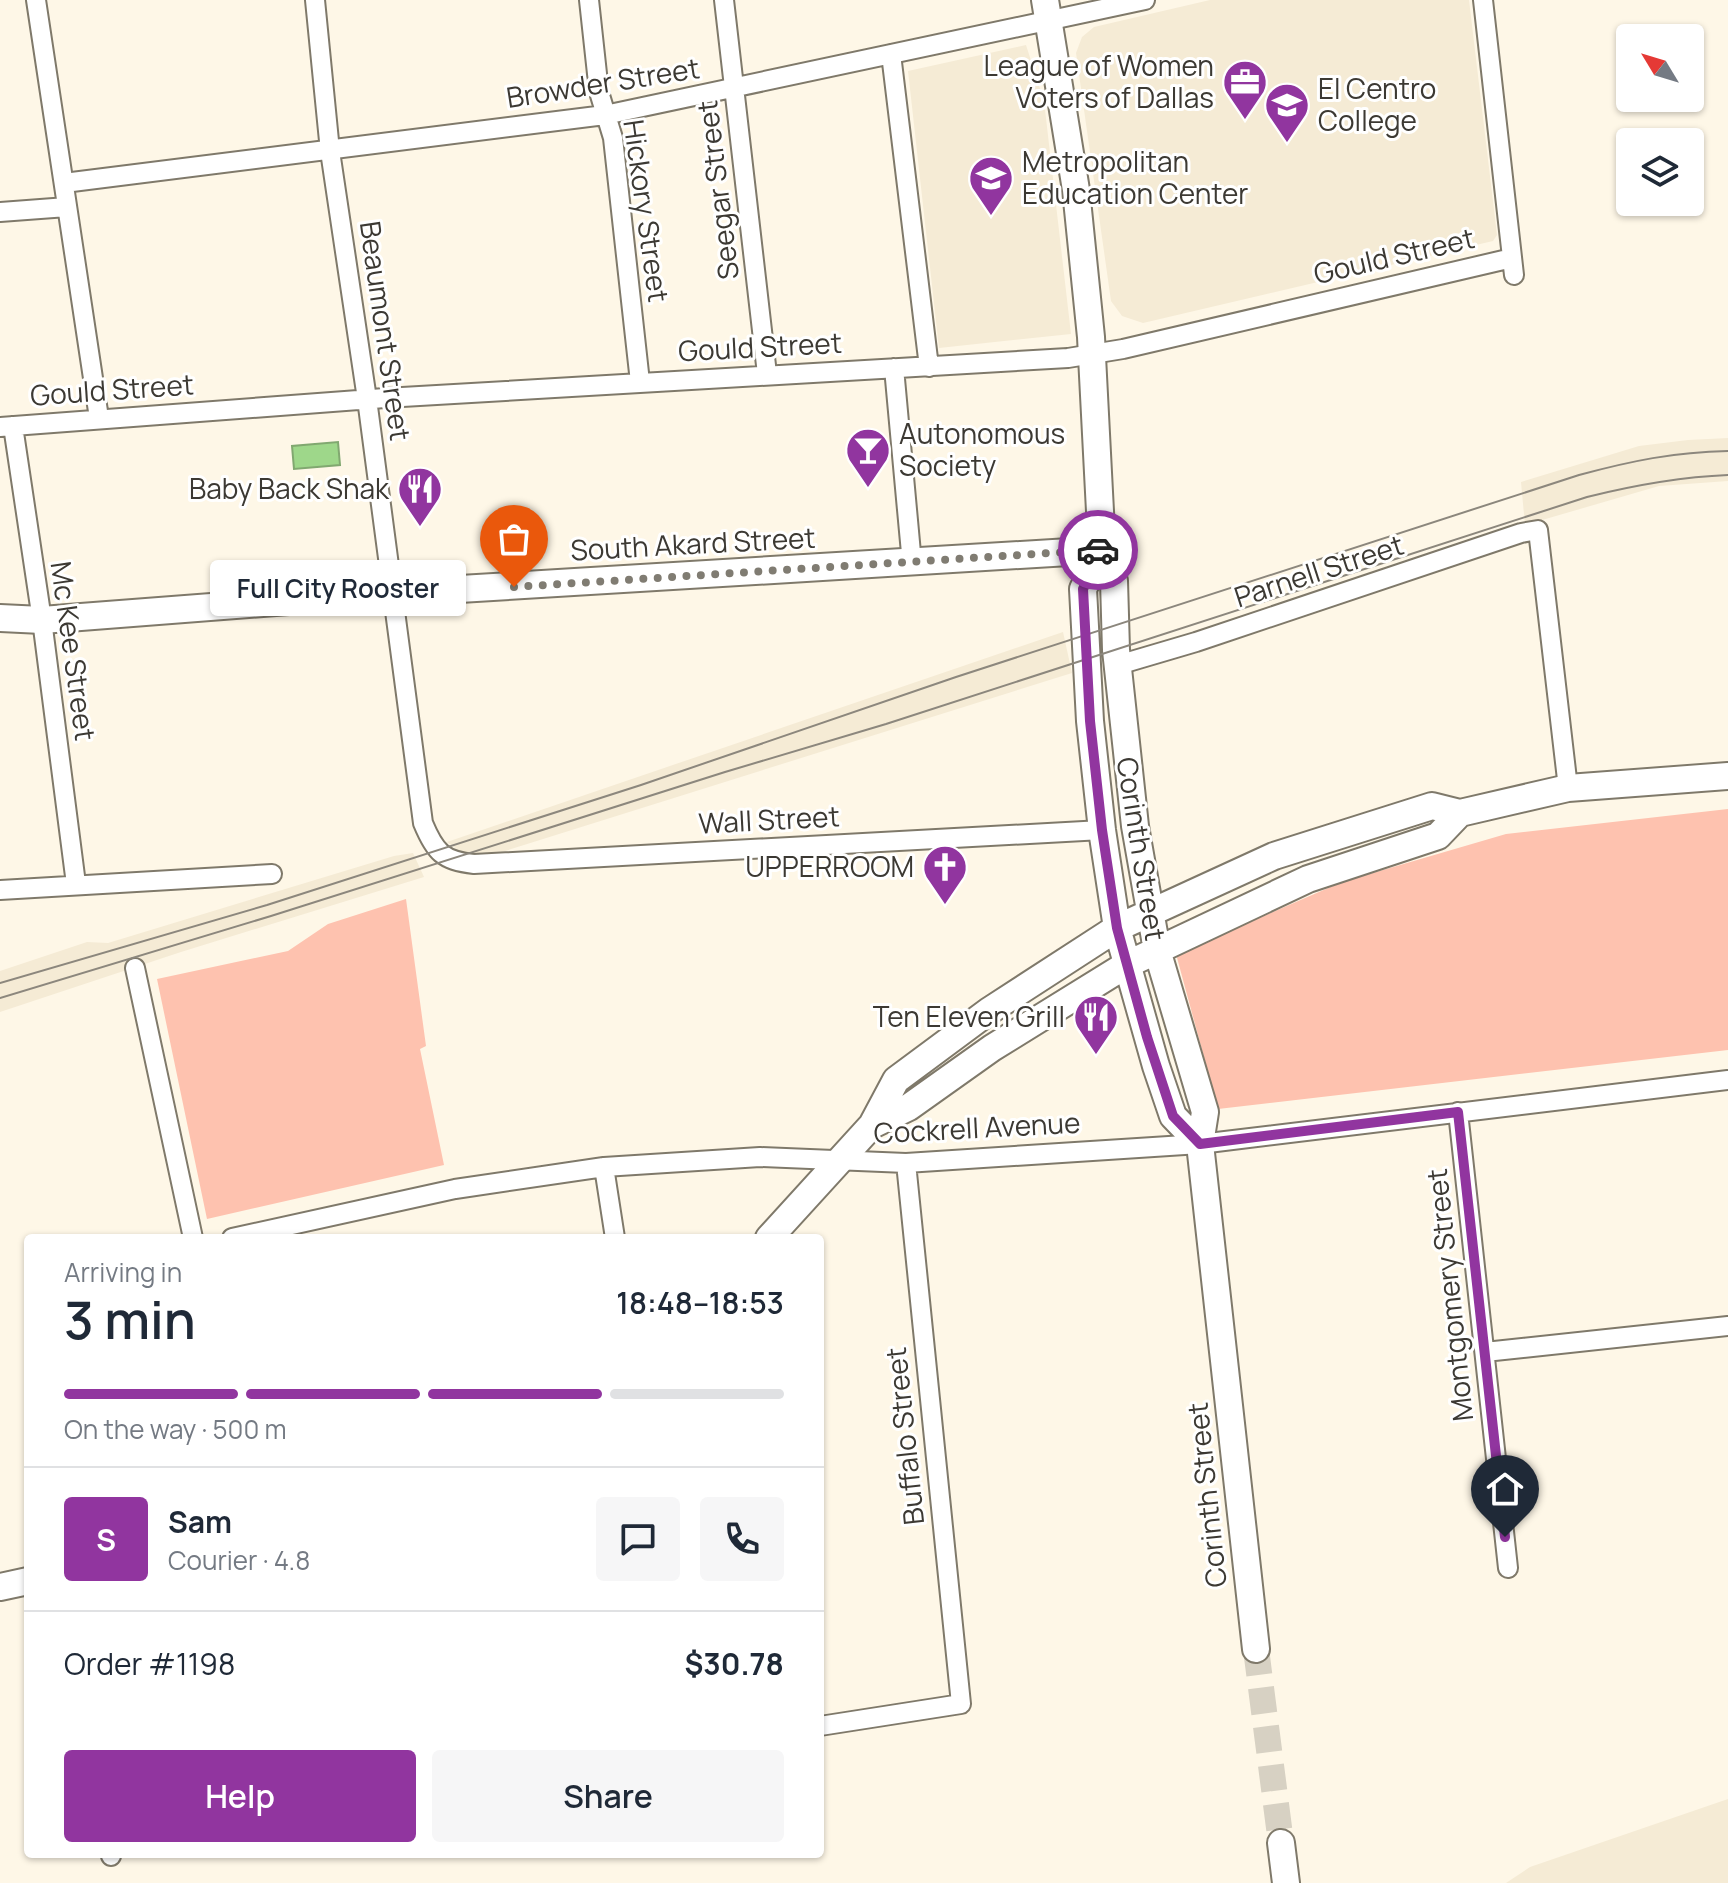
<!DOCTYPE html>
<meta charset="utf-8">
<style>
:root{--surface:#fff;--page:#f6f6f7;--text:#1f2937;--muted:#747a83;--line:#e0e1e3;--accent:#91359f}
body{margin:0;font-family:Manrope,sans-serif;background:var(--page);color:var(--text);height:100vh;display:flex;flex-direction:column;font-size:30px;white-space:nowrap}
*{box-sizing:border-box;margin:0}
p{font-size:26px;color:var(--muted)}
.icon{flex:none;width:44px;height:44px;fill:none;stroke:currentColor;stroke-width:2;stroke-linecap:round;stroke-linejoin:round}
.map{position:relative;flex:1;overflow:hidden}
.side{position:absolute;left:24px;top:1234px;width:800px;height:624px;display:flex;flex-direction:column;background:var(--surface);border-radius:8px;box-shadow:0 2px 6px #0004}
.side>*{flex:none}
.needle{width:52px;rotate:308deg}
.controls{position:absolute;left:1616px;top:24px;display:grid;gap:16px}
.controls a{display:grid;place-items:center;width:88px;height:88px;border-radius:8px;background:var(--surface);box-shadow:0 2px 6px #0004;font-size:40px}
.pin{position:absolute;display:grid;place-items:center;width:68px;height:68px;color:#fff;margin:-82px -34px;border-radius:50% 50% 50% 0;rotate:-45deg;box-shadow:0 0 8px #0007}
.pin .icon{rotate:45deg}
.courier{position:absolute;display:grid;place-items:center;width:80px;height:80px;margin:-40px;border:6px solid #91359f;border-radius:50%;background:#fff;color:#222;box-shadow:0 2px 10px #0007}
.bubble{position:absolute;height:56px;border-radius:8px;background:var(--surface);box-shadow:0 2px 6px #0004;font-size:26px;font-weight:600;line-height:56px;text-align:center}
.head em{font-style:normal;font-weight:600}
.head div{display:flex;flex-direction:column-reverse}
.head{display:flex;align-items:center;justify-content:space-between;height:136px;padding:0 40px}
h1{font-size:52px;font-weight:600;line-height:60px}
.bar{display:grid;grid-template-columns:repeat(4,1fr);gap:12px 8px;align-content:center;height:96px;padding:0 40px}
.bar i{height:10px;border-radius:6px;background:var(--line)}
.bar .active{background:var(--accent)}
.bar p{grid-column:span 4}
.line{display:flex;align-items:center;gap:20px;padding:0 40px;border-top:2px solid var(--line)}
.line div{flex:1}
.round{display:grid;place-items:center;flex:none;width:84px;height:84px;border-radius:8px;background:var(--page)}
.cta{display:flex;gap:16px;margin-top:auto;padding:16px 40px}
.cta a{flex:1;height:92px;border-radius:8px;background:var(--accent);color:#fff;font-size:32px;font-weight:600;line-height:92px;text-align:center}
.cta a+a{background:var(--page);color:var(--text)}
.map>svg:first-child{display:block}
.built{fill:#f5ebd5}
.green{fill:#fec2af}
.water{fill:#9ed78a;stroke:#81a870;stroke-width:2}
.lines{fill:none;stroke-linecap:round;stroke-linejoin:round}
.secondary-tunnel{stroke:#d7d1c3;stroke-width:26;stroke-dasharray:26 13;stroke-linecap:butt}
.street-casing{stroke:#7f796a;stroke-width:22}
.secondary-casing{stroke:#7f796a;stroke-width:30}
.street{stroke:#fff;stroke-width:18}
.secondary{stroke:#fff;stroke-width:26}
.tram{stroke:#8c877d;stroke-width:2}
.done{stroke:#807c72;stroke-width:8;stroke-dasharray:0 14.4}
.route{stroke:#91359f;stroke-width:10}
.labels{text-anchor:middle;stroke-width:6;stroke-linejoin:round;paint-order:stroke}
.poi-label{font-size:28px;fill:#3c3933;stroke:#fff;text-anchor:end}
.street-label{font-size:28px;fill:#3c3933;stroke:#fff}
</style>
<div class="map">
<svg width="1728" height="1883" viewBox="0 0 1728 1883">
<rect width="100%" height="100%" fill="#fef7e7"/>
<!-- built -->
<path class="built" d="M1210 0H1469L1497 235 1493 241 1143 323 1122 316 1111 301 1076 53 1082 37 1094 27Z
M1026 45 1044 101 1071 334 939 348 908 71Z
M1728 438V481L1659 486 1525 525 1521 482 1639 446 1688 440Z
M1063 632 1072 673 473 861 447 842Z
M413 853 424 877 181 952 0 1012V971L87 942 108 943 394 856Z
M1728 1799V1883H1506L1530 1867Z"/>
<!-- green -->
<path class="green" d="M1728 809V1050L1218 1109 1176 954 1342 882 1506 834Z
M406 899 426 1046 420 1049 444 1165 207 1219 157 979 288 951 328 924Z"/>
<!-- water -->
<path class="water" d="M338 442 340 465 294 469 292 446Z"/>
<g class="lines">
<!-- secondary-tunnel -->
<path class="secondary-tunnel" d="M1256 1649 1281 1843"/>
<!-- street casing -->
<g class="street-casing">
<path id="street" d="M36 0 99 418
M315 0 330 151 367 399 423 823C435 852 443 861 474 864L1102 830
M589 0 599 92 613 138 640 382
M724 0 767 374
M1483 0 1514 275
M891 54 929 367
M64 183 605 115 1145 0
M0 212 67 207
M894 368 912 564
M13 426 42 620 76 884
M0 427 385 398 1068 358 1123 349 1512 258
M1118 665 1196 642 1521 533 1538 530 1568 788
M0 890 272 874
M135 968 193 1238
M1458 1112 1508 1568
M604 1167 615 1238
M232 1238 455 1189 604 1167 760 1157 906 1163 1200 1144 1728 1080
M1485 1352 1728 1326
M820 1726 961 1704 906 1163
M111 1854V1856"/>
</g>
<!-- secondary casing -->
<g class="secondary-casing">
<path id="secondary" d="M1045 0 1076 190 1091 337 1102 550 1114 581 1116 650 1135 826 1157 950 1205 1112 1200 1144 1256 1649
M1102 550 1083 589 1090 721 1102 830 1117 928 1156 1066 1173 1116 1200 1144
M0 618 42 620 393 593 1102 550
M872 1125 909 1107 992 1048 1126 965 1308 879 1438 836 1460 813
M769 1238 872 1125 896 1080 989 1011 1117 928 1274 856 1432 806 1460 813 1568 788 1728 776
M0 1587 28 1581
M1281 1843 1286 1883"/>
</g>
<!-- street -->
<use href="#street" class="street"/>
<!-- secondary -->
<use href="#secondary" class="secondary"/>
<!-- tram -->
<path class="tram" d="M0 983 267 905 641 785 956 677 1579 475C1631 461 1674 452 1728 451
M0 998 271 916 725 772 886 724 1587 497C1635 485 1679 477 1728 475"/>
</g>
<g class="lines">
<!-- done -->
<path class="done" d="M514 587 1098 550"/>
<!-- route -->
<path class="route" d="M1098 550H1102L1083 589 1090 721 1102 830 1117 928 1147 1037 1173 1116 1200 1144 1458 1112 1505 1537"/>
</g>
<!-- icons -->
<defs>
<g id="office-pin" transform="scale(2.3)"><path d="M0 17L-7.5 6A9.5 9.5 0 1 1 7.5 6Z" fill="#91359f" stroke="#fff"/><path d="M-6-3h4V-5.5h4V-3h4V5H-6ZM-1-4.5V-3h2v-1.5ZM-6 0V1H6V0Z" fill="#fff"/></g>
<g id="university-pin" transform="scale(2.3)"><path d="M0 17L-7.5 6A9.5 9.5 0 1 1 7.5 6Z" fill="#91359f" stroke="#fff"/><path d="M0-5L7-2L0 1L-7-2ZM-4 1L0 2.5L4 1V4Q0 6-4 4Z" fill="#fff"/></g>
<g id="school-pin" transform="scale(2.3)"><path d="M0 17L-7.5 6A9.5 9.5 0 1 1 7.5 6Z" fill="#91359f" stroke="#fff"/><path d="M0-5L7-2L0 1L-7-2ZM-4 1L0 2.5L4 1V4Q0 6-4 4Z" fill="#fff"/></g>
<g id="bar-pin" transform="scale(2.3)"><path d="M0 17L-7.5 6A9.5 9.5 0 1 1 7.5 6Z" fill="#91359f" stroke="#fff"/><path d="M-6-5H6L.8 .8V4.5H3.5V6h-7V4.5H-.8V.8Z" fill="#fff"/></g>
<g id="restaurant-pin" transform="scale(2.3)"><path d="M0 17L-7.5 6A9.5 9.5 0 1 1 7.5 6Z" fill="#91359f" stroke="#fff"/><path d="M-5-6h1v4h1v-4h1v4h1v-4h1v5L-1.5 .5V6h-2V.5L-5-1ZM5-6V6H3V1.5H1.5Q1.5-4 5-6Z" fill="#fff"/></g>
<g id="church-pin" transform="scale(2.3)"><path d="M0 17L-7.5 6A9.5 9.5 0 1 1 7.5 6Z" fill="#91359f" stroke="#fff"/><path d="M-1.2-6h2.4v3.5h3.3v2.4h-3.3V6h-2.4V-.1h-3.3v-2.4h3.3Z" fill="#fff"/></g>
</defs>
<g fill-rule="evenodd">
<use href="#office-pin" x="1245" y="82"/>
<use href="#university-pin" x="1287" y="105"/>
<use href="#school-pin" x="991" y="178"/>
<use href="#bar-pin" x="868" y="450"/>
<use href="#restaurant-pin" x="420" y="489"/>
<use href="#church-pin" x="945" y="867"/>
<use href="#restaurant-pin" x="1096" y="1017"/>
</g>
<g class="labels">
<!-- poi labels -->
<g class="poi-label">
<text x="1214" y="76">League of Women<tspan x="1214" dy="32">Voters of Dallas</tspan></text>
<text x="1318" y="99" text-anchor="start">El Centro<tspan x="1318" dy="32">College</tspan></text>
<text x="1022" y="172" text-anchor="start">Metropolitan<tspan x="1022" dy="32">Education Center</tspan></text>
<text x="899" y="444" text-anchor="start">Autonomous<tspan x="899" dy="32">Society</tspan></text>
<text x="389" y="499">Baby Back Shak</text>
<text x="914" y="877">UPPERROOM</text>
<text x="1065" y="1027">Ten Eleven Grill</text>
</g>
<!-- street labels -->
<g class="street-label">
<text transform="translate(603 83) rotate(-9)" y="10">Browder Street</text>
<text transform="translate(718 190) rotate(-97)" y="10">Seegar Street</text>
<text transform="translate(646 211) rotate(82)" y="10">Hickory Street</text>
<text transform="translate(1394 256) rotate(-13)" y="10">Gould Street</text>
<text transform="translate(385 331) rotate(82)" y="10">Beaumont Street</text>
<text transform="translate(760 347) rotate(-3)" y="10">Gould Street</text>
<text transform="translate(112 390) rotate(-4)" y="10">Gould Street</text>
<text transform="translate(693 544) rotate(-3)" y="10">South Akard Street</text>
<text transform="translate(1319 571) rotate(-18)" y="10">Parnell Street</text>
<text transform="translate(73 651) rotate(82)" y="10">Mc Kee Street</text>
<text transform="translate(769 820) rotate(-3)" y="10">Wall Street</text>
<text transform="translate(1141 849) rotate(81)" y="10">Corinth Street</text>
<text transform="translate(977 1128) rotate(-3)" y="10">Cockrell Avenue</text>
<text transform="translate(1450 1295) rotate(-96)" y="10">Montgomery Street</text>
<text transform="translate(905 1436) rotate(-96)" y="10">Buffalo Street</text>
<text transform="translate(1207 1495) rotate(-96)" y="10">Corinth Street</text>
</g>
</g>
</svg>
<div class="controls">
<a><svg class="needle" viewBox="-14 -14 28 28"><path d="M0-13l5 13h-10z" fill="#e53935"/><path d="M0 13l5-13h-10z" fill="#747a83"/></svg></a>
<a><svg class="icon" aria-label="layers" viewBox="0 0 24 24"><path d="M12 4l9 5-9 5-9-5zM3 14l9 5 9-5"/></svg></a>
</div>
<div class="pin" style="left:514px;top:587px;background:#ea580c"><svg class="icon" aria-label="bag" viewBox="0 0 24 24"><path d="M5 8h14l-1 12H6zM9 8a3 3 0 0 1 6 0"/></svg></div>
<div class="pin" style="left:1505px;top:1537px;background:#1f2937"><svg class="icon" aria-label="home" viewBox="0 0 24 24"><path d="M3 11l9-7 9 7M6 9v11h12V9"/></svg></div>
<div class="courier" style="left:1098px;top:550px"><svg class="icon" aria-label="car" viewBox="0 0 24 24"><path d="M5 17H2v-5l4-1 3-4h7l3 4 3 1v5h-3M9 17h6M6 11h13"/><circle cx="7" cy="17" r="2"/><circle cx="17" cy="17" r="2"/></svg></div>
<div class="bubble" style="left:210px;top:560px;width:256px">Full City Rooster</div>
<section class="side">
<div class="head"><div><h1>3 min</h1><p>Arriving in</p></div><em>18:48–18:53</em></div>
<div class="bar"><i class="active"></i><i class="active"></i><i class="active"></i><i></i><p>On the way · 500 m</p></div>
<div class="line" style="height:144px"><b class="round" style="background:var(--accent);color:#fff">S</b><div><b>Sam</b><p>Courier · 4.8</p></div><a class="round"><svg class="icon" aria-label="chat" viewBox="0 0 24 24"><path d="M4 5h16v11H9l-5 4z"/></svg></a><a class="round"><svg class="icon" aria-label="phone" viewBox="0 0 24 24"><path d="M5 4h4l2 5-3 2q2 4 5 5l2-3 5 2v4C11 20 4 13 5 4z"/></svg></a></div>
<div class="line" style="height:104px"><div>Order #1198</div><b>$30.78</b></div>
<div class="cta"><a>Help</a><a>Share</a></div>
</section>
</div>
